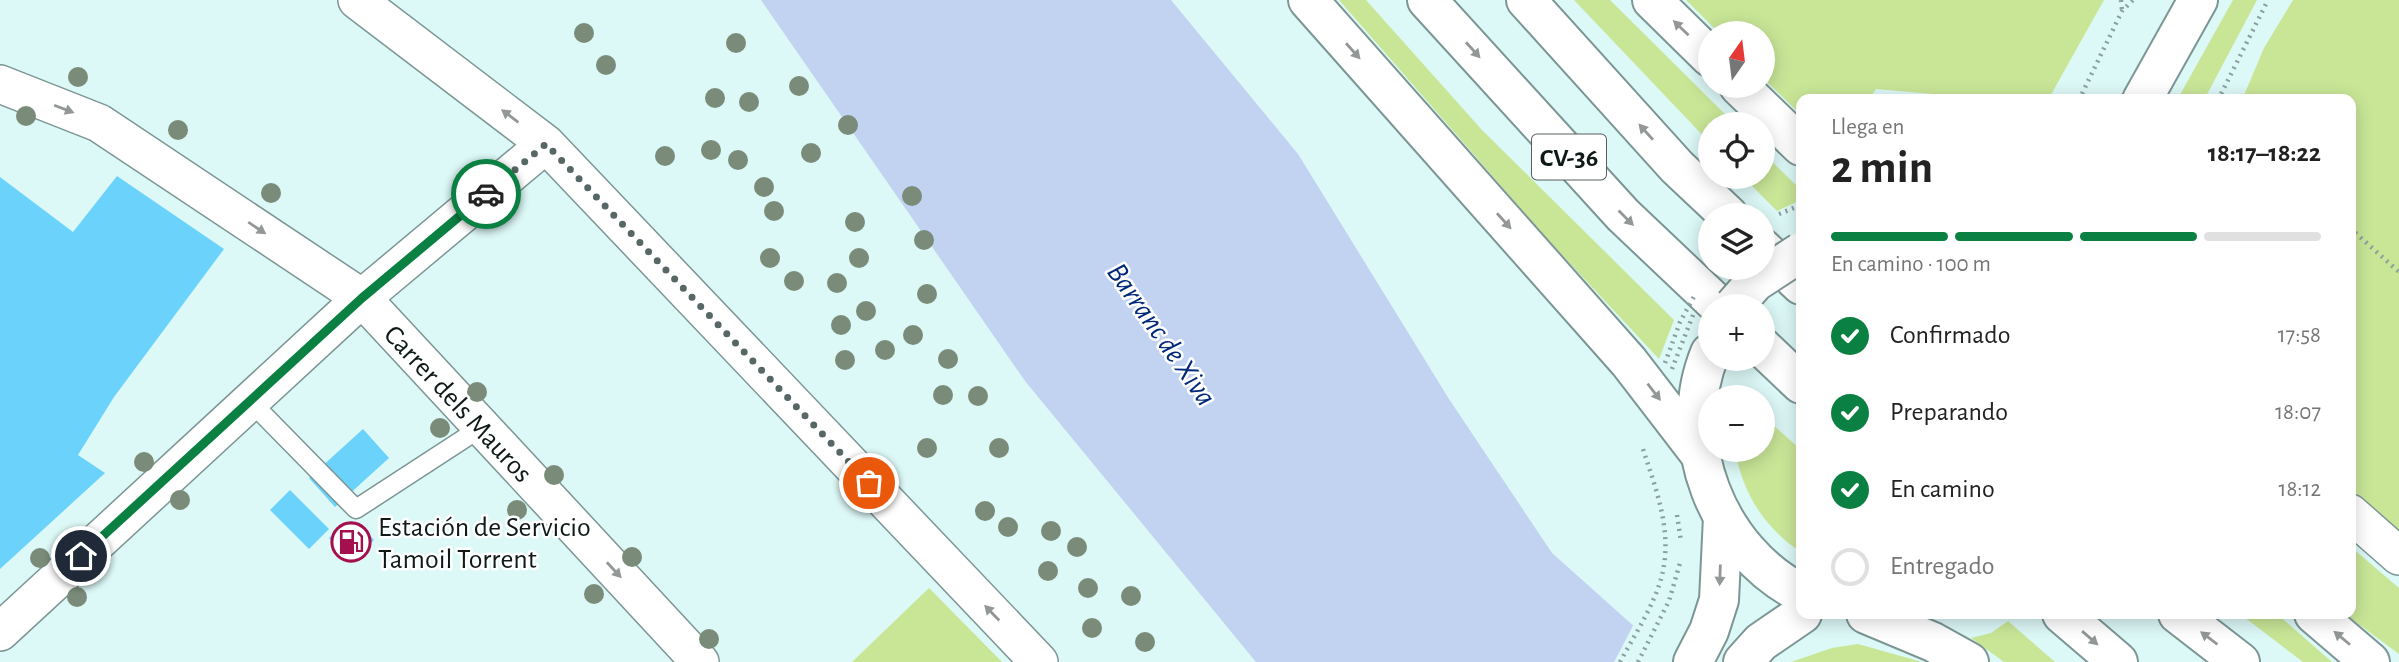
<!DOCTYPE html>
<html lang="es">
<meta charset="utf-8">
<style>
:root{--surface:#fff;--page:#f2f2f2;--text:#222;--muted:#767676;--line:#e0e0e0;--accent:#0b8043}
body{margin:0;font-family:"Alegreya Sans",sans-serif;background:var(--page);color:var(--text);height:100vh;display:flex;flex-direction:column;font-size:26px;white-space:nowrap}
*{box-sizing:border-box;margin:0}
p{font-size:23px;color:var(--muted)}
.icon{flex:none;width:38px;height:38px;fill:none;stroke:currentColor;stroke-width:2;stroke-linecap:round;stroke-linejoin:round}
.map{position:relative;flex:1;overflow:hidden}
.drawer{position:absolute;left:1796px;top:94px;width:560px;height:525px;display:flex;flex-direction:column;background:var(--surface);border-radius:14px;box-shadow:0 4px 18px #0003}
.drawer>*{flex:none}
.needle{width:46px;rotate:14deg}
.controls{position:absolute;left:1698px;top:21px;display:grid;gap:14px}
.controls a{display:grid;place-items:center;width:77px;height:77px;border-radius:50%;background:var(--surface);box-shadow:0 4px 18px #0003;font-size:35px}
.pin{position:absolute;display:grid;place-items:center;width:60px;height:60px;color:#fff;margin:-30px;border:4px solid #fff;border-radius:50%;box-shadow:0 2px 7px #0007}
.courier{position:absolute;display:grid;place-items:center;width:70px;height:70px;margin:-35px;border:5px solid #0b8043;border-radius:50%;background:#fff;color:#222;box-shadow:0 2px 9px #0007}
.head em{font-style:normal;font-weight:700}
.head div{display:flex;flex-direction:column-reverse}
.head{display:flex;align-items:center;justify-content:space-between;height:119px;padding:0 35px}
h1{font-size:46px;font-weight:700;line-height:52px}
.bar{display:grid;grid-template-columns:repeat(4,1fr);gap:10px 7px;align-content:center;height:84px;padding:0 35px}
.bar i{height:9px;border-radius:5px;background:var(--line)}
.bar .active{background:var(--accent)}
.bar p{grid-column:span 4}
ol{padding:0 35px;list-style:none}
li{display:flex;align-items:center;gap:21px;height:77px}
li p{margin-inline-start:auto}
li .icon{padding:7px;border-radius:50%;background:var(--accent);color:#fff;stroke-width:4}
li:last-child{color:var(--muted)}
li i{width:38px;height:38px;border:4px solid var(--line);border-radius:50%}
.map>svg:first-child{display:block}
.green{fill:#c9e697}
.water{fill:#c2d3f1}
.pier{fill:#dcf8f7}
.building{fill:#6bd2fc}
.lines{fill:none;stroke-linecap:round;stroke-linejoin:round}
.lane-casing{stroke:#7c9695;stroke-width:21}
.street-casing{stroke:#7c9695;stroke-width:40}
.secondary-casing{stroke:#7c9695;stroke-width:42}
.highway-casing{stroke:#7c9695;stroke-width:42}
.path{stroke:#8a9f9e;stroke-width:4.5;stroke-dasharray:2 5;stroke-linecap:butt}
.lane{stroke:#fff;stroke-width:18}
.street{stroke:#fff;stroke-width:37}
.secondary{stroke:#fff;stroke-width:38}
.highway{stroke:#fff;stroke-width:38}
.secondary-bridge-casing{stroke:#7c9695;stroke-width:42;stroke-linecap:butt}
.path-bridge{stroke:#8a9f9e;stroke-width:4.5;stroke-dasharray:2 5;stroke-linecap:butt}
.secondary-bridge{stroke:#fff;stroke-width:38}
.tree{fill:#7a8c79}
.oneway{fill:#939897}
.done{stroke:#576766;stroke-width:7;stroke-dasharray:0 12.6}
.route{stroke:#0b8043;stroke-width:9}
.labels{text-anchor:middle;stroke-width:5;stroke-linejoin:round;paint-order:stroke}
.shield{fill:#fff;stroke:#575e5d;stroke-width:2}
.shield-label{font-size:26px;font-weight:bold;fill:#0f1918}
.street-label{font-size:28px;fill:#0f1918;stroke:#fff}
.poi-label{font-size:28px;fill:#0f1918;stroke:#fff;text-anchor:start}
.water-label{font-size:30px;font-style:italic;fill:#012979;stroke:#fff}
</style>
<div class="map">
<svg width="2399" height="662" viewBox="0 0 2399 662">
<rect width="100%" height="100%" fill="#dcf8f7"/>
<!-- green -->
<path class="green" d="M1339 0H1366L1482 130 1674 320 1659 359 1549 241Z
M1574 0H1610L1735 124H1710V143Z
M1686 0H2104L2048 100C1990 100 1934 94 1876 89L1869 100H1801V115L1762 77V33H1719Z
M2233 0H2257L2204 100H2177Z
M2293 0H2399V534L2350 487V100H2242L2264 48Z
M1762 152 1801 190V200L1777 211 1743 177H1762Z
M1762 415 1801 450V552C1765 529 1742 492 1735 450H1762Z
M2350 546 2399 588V654L2345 614H2350Z
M929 588 1002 662H852Z
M2240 614H2277L2332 662H2303Z
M2008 621 2055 662H2004L1971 638 1991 633Z
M1858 644 1922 662H1791L1832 648Z"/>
<!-- water -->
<path class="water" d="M761 0H1171L1298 154 1449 399 1552 553 1674 662H1256L1025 381Z"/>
<!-- pier -->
<path class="pier" d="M1635 622 1676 659 1677 662H1614Z"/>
<!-- building -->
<path class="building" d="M117 176 224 249 114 397 78 455 105 473 0 569V177L73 232Z
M363 429 389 458 335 507 309 478Z
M290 490 329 529 309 549 270 510Z
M339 529 350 542 364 529 374 540 351 562 329 538Z"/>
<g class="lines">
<!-- lane casing -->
<g class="lane-casing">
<path id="lane" d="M250 401 356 509 482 427"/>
</g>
<!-- street casing -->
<g class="street-casing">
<path id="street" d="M357 0 546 144 1039 662
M0 84 99 123 362 298 700 662
M2350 513 2399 556
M0 632 362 298 546 144"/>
</g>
<!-- secondary casing -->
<g class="secondary-casing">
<path id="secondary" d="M2142 100 2198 0
M1710 353C1674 440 1717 551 1801 593
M1693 662 1709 631 1719 600 1723 517
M1743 662 1761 642 1802 614"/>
</g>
<!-- highway casing -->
<g class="highway-casing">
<path id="highway" d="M1308 0 1629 362 1699 453
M1427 0 1623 215 1719 306
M1526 0 1677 167 1728 215
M1652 0 1710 57
M1739 86 1801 146
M1762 248 1801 285
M1762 347 1801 384
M1866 614 1933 642 1969 662
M2062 614 2118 662
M2178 614 2240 662
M2314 614 2370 662"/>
</g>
<!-- path -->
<path class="path" d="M2121 0 2122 10
M2079 100 2122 11 2133 0
M2218 100 2268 0
M1779 214 1801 205
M2350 228 2399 272
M1677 515 1681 541
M1620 662C1634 636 1653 607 1661 579 1674 533 1656 490 1642 446
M1638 662 1669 601 1680 563"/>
<!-- lane -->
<use href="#lane" class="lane"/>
<!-- street -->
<use href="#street" class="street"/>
<!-- secondary -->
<use href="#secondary" class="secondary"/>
<!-- highway -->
<use href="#highway" class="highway"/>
<!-- secondary-bridge casing -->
<g class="secondary-bridge-casing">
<path id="secondary-bridge" d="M1734 306 1755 282 1801 252"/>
</g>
<!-- path-bridge -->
<path class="path-bridge" d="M1665 363 1680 322 1696 293
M1672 369 1695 310"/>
<!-- secondary-bridge -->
<use href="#secondary-bridge" class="secondary-bridge"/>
</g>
<!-- trees -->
<g class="tree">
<circle cx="584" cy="33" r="10"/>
<circle cx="736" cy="43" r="10"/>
<circle cx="606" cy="65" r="10"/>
<circle cx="78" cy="77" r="10"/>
<circle cx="799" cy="86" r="10"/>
<circle cx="715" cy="98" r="10"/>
<circle cx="749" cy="102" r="10"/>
<circle cx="26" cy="116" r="10"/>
<circle cx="848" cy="125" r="10"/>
<circle cx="178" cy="130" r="10"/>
<circle cx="711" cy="150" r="10"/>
<circle cx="811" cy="153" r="10"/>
<circle cx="665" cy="156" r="10"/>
<circle cx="738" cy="160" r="10"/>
<circle cx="764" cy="187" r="10"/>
<circle cx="271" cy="193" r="10"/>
<circle cx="912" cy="196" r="10"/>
<circle cx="774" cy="211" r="10"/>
<circle cx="855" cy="222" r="10"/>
<circle cx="924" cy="240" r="10"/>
<circle cx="770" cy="258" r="10"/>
<circle cx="859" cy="258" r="10"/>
<circle cx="794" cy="281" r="10"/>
<circle cx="837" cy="283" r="10"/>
<circle cx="927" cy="294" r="10"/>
<circle cx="866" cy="311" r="10"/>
<circle cx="841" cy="325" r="10"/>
<circle cx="913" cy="335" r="10"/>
<circle cx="885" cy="350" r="10"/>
<circle cx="948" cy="359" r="10"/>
<circle cx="845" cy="360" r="10"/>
<circle cx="477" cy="392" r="10"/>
<circle cx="943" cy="395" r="10"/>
<circle cx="978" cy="396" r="10"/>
<circle cx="440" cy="428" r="10"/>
<circle cx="927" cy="448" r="10"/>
<circle cx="999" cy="448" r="10"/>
<circle cx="144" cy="462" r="10"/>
<circle cx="554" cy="475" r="10"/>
<circle cx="180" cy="500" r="10"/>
<circle cx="517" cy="510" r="10"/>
<circle cx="985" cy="511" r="10"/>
<circle cx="1008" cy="527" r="10"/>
<circle cx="1051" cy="531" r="10"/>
<circle cx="1077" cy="547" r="10"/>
<circle cx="632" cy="557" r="10"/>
<circle cx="40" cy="558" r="10"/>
<circle cx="1048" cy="571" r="10"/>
<circle cx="1088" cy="588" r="10"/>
<circle cx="594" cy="594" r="10"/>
<circle cx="1131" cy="596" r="10"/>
<circle cx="77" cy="597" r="10"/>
<circle cx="1092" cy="628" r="10"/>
<circle cx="709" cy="639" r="10"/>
<circle cx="1145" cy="642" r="10"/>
</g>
<!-- one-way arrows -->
<defs><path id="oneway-solid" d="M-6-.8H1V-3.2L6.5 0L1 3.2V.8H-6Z" transform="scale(1.75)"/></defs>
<g class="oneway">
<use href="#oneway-solid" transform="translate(1681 28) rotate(-136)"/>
<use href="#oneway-solid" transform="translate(1473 50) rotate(48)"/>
<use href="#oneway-solid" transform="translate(1353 51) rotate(48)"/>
<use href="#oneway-solid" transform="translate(64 109) rotate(21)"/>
<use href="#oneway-solid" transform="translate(510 116) rotate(-143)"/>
<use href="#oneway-solid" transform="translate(1646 132) rotate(-132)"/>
<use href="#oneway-solid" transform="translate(1626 218) rotate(45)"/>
<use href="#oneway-solid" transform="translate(1504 221) rotate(48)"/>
<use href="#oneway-solid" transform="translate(257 228) rotate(34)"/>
<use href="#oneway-solid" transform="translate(1654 392) rotate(52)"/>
<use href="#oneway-solid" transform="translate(614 570) rotate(47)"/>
<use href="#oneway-solid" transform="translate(1720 575) rotate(92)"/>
<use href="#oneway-solid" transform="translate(992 613) rotate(-134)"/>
<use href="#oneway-solid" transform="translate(2090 638) rotate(41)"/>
<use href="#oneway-solid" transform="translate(2209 638) rotate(-143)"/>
<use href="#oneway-solid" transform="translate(2342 638) rotate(-140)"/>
</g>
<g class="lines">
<!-- done -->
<path class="done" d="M486 194 546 144 869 483"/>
<!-- route -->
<path class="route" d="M81 556 362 298 486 194"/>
</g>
<!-- icons -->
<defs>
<g id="fuel-ring" transform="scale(2.0125)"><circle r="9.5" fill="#fff" stroke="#a40f4d" stroke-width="1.5"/><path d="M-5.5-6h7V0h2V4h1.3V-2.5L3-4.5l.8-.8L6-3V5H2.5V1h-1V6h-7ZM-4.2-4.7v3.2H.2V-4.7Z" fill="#a40f4d"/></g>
</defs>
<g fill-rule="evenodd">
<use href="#fuel-ring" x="351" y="542"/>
</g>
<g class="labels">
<!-- shield labels -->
<rect class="shield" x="1532" y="134.5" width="74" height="45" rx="5"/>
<g class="shield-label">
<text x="1569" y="166">CV-36</text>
</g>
<!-- street labels -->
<g class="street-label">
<text transform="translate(459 403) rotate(47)" y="10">Carrer dels Mauros</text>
</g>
<!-- poi labels -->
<g class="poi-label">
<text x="378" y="536">Estación de Servicio<tspan x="378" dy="32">Tamoil Torrent</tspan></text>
</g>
<!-- water labels -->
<g class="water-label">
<text transform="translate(1162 334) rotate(55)" y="10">Barranc de Xiva</text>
</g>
</g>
</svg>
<div class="controls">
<a><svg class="needle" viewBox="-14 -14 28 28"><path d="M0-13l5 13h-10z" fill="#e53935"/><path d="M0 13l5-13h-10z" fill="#767676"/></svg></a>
<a><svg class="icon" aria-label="locate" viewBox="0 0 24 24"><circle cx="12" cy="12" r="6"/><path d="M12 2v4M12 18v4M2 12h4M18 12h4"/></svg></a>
<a><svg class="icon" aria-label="layers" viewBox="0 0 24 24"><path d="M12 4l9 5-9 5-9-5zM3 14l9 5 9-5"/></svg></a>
<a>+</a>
<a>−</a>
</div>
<div class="pin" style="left:869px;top:483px;background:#ea580c"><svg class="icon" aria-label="bag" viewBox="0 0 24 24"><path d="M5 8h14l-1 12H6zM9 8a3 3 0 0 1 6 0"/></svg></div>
<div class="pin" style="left:81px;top:556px;background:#1f2937"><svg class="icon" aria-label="home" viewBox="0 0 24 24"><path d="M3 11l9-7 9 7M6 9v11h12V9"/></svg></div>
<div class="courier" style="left:486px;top:194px"><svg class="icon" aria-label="car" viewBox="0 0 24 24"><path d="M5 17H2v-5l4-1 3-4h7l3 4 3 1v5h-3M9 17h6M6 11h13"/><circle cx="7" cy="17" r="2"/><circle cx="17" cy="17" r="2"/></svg></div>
<section class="drawer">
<div class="head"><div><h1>2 min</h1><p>Llega en</p></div><em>18:17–18:22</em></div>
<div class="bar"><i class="active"></i><i class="active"></i><i class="active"></i><i></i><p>En camino · 100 m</p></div>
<ol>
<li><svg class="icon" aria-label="check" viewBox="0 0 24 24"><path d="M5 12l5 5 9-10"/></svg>Confirmado<p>17:58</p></li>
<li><svg class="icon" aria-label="check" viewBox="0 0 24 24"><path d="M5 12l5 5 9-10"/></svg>Preparando<p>18:07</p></li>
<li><svg class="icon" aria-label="check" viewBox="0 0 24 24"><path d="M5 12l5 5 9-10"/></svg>En camino<p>18:12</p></li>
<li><i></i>Entregado</li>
</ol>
</section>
</div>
